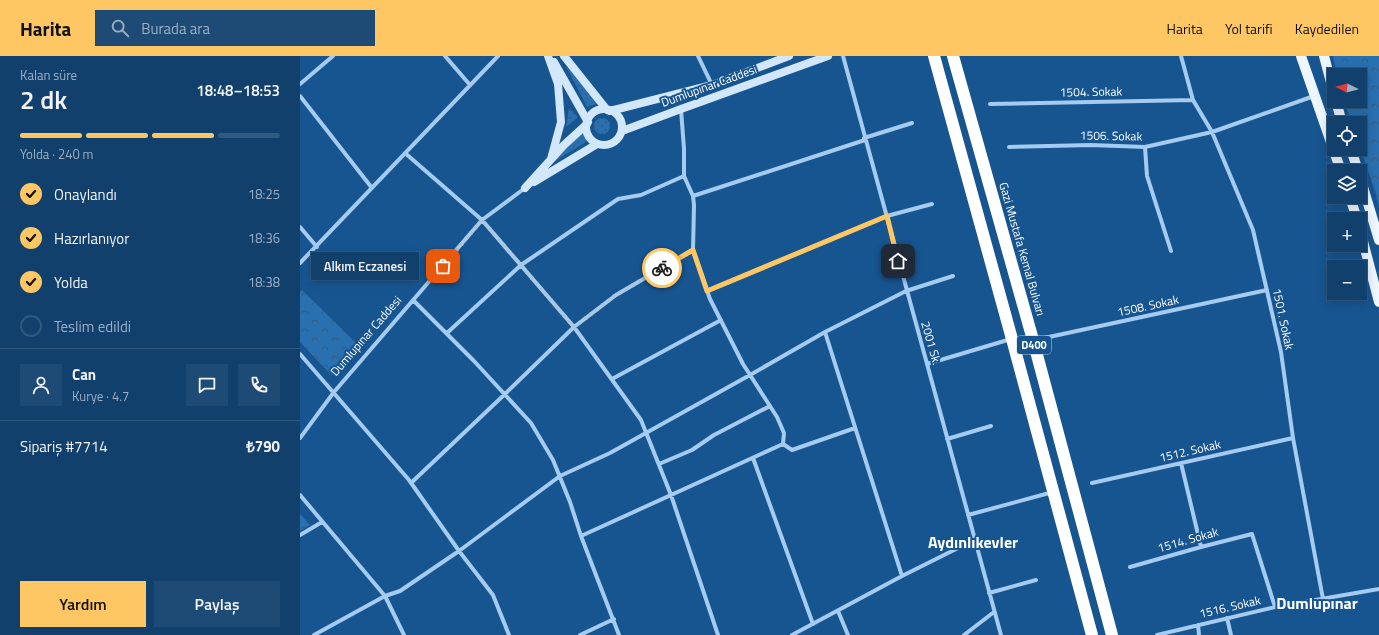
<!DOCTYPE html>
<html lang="tr">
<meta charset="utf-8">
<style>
:root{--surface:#11406d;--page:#1e4b75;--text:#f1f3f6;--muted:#9cafc2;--line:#305980;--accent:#ffc764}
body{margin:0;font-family:"Titillium Web",sans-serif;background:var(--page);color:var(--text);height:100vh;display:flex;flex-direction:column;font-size:15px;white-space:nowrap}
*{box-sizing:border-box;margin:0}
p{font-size:13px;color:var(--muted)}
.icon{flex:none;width:22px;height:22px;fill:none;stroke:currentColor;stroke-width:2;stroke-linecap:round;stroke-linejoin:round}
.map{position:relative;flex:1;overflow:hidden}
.side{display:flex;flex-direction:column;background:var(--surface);width:300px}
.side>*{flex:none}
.needle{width:26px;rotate:276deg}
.buttons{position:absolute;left:1027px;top:12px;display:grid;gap:8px}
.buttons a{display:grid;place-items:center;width:40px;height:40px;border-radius:0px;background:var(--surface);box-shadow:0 2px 10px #0003,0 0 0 1px var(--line);font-size:20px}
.pin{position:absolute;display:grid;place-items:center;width:34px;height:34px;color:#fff;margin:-17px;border-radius:8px;box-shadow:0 2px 6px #0006}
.courier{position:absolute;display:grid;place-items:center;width:40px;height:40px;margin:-20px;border:3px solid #ffc764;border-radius:50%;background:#fff;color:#222;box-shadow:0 1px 5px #0007}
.bubble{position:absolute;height:28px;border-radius:0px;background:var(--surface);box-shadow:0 2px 10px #0003,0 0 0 1px var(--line);font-size:13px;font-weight:600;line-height:28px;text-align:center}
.head em{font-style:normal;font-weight:600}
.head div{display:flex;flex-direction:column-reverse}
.head{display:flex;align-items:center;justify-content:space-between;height:68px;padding:0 20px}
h1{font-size:26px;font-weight:600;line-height:30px}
.bar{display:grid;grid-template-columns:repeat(4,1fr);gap:6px 4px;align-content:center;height:48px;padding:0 20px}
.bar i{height:5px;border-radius:3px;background:var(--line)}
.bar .current{background:var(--accent)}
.bar p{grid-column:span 4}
.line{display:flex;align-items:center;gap:10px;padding:0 20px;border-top:1px solid var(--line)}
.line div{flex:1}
.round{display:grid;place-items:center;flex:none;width:42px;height:42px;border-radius:0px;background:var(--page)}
ol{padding:0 20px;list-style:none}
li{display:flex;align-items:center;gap:12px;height:44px}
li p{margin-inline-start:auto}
li .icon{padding:4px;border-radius:50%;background:var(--accent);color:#111;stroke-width:4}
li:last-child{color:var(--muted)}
li i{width:22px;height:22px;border:2px solid var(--line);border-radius:50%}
.button{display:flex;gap:8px;margin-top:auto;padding:8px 20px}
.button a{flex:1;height:46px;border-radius:0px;background:var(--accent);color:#111;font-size:16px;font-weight:600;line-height:46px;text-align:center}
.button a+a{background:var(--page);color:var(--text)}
header{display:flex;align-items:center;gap:24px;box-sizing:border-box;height:56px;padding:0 20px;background:var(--accent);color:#111}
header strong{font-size:19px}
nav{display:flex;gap:22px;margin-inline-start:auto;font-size:14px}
.search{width:280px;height:36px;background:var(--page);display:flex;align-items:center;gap:10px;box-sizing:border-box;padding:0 14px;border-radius:0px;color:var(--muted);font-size:15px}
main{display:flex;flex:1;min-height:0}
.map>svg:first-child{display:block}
.grass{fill:url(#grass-dots)}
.park{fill:url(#park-crowns)}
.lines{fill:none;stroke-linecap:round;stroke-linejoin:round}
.street{stroke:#a5ccf0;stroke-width:4}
.secondary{stroke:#d3e7fb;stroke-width:8}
.primary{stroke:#eef6ff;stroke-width:10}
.highway{stroke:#fff;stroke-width:12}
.done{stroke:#aec4d8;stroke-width:4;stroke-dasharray:0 7.2}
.route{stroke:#ffc764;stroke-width:5}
.labels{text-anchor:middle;stroke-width:4;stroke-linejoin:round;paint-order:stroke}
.shield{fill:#175591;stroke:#b9ccde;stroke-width:1}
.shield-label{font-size:11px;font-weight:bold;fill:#fff}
.street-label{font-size:12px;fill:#fff;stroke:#175591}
.district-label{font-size:16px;font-weight:bold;fill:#fff;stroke:#175591}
</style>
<header>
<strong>Harita</strong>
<div class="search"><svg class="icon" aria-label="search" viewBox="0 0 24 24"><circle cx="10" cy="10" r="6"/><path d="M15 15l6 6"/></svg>Burada ara</div>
<nav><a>Harita</a><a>Yol tarifi</a><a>Kaydedilen</a></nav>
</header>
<main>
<section class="side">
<div class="head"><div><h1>2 dk</h1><p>Kalan süre</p></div><em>18:48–18:53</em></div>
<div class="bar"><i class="current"></i><i class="current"></i><i class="current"></i><i></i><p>Yolda · 240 m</p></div>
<ol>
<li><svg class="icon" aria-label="check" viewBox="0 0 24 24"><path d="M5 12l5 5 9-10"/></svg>Onaylandı<p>18:25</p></li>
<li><svg class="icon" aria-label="check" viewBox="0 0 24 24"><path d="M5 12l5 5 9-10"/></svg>Hazırlanıyor<p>18:36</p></li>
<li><svg class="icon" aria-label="check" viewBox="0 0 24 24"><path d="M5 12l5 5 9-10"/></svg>Yolda<p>18:38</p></li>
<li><i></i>Teslim edildi</li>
</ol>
<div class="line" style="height:72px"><a class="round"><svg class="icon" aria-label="person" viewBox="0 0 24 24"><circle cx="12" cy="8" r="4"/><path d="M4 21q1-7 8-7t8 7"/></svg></a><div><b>Can</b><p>Kurye · 4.7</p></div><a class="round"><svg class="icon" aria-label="chat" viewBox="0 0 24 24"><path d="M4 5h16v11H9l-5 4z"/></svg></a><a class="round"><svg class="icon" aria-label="phone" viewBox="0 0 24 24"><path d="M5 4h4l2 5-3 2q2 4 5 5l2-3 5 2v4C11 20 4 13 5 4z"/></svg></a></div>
<div class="line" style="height:52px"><div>Sipariş #7714</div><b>₺790</b></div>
<div class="button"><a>Yardım</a><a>Paylaş</a></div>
</section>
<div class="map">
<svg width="1079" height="579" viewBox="0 0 1079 579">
<defs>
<pattern id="grass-dots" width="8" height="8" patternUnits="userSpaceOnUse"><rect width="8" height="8" fill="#2970b0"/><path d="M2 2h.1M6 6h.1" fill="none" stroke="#3e5a74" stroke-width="1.8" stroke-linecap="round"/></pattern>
<pattern id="park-crowns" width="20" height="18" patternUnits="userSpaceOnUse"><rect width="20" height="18" fill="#2970b0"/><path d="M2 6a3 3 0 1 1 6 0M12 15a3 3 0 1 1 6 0" fill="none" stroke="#3e5a74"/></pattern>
</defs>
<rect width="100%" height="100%" fill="#175591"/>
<!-- grass -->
<path class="grass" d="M266 10 299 47 287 51Z
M269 52 278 61 266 71Z
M294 70a8 8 0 1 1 16 0a8 8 0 1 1-16 0Z
M282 74 289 84 252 107Z"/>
<!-- park -->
<path class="park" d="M1033 0H1079V150L1075 135 1060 91V67H1052L1044 45H1060V19H1037Z
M2 234 58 289 32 320 0 286V236Z
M0 458 10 469 0 475Z"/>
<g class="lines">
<!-- street -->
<path class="street" d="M145 0 170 29
M398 0 412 29
M543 0 701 579
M881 0 893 44 912 76 953 174 981 296 993 382 1023 543
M0 28 33 0
M0 40 72 132
M690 48 893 44
M564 82 612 67
M709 91 791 89 845 91 912 76 1014 40
M845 91 847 120 871 195
M105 97 182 164 274 271 341 364 371 439 418 579
M393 140 565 84
M0 171 17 191
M0 207 198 0
M407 235 587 160 632 148
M113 244 174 305 231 367 253 404 270 446 281 480 319 579
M525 276 602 520
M147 277 221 209 318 143 341 139 384 120
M735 284 967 234
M0 298 109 424 159 495 193 539 209 579
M627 308 711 283
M312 323 421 264
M0 382 34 336 182 164 225 132
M647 383 691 370
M483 388 492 394 555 372
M453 402 513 568
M881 407 901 491
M359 408 392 394 414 379 470 350
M111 427 205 338 274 271 316 239 393 194
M792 427 993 382
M0 439 85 540 104 579
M668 459 753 436
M0 479 22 466
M281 480 483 388 484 377 477 361 443 308 410 243 393 194 394 149 393 140 384 120V93L381 53
M830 511 901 491 952 478 975 551
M689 537 736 524
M538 555 548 579
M927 562 931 579
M898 569 899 579
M14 579 85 540 100 535 159 495 260 420 310 397 450 319 525 276 606 235 653 220
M280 579 314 563
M492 579 602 520 674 484
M664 579 694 556
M857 579 975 551 1079 533"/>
<!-- secondary -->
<path class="secondary" d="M248 0 258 28 261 66 251 103
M264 0 307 54
M254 6 288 66
M286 71a18 18 0 1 1 36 0a18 18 0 1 1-36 0Z
M310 55 412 29 489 0
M322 75 381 53 528 0
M234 126 297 88
M225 132 264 89 287 68"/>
<!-- primary -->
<path class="primary" d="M1001 0 1041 115
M1024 0 1034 38
M1036 45 1042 67
M1051 93 1058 115
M1060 121 1079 184
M1050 141 1057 163
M1060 174 1079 246"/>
<!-- highway -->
<path class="highway" d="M634 0 712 283 792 579
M653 0 733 284 812 579"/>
</g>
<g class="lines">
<!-- done -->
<path class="done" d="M143 210 182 164 274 271 316 239 362 212"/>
<!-- route -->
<path class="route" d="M362 212 393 194 407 235 587 160 598 205"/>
</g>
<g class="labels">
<!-- shield labels -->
<rect class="shield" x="717" y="280" width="34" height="18" rx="3"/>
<g class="shield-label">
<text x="734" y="293">D400</text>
</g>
<!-- street labels -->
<g class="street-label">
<text transform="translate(409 30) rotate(-20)" y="4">Dumlupınar Caddesi</text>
<text transform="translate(791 36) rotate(-1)" y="4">1504. Sokak</text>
<text transform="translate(811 80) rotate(1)" y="4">1506. Sokak</text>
<text transform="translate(722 193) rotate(74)" y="4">Gazi Mustafa Kemal Bulvarı</text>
<text transform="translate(848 250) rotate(-12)" y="4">1508. Sokak</text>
<text transform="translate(983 263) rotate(78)" y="4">1501. Sokak</text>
<text transform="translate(66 280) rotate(-49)" y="4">Dumlupınar Caddesi</text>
<text transform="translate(631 287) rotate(74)" y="4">2001 Sk.</text>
<text transform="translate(890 395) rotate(-13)" y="4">1512. Sokak</text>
<text transform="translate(888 484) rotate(-16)" y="4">1514. Sokak</text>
<text transform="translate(930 551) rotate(-13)" y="4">1516. Sokak</text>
</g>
<!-- district labels -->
<g class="district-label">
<text x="673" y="492">Aydınlıkevler</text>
<text x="1017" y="553">Dumlupınar</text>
</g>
</g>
</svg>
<div class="buttons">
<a><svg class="needle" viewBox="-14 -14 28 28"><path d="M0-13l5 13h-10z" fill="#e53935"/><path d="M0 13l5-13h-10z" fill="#9cafc2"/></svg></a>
<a><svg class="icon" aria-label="locate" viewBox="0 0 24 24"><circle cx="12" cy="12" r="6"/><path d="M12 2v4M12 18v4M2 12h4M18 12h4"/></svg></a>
<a><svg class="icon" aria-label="layers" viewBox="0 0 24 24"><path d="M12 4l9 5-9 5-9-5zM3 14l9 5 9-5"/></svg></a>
<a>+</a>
<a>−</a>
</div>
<div class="pin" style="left:143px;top:210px;background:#ea580c"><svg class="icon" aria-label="bag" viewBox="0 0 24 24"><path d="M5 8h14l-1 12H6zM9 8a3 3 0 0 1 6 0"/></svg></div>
<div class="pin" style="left:598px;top:205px;background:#1f2937"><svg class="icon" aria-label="home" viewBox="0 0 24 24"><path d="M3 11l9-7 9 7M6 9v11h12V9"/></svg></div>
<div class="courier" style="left:362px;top:212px"><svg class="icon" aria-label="bike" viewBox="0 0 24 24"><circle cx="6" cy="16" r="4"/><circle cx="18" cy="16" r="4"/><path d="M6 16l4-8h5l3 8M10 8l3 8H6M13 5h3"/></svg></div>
<div class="bubble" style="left:11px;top:196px;width:108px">Alkım Eczanesi</div>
</div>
</main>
